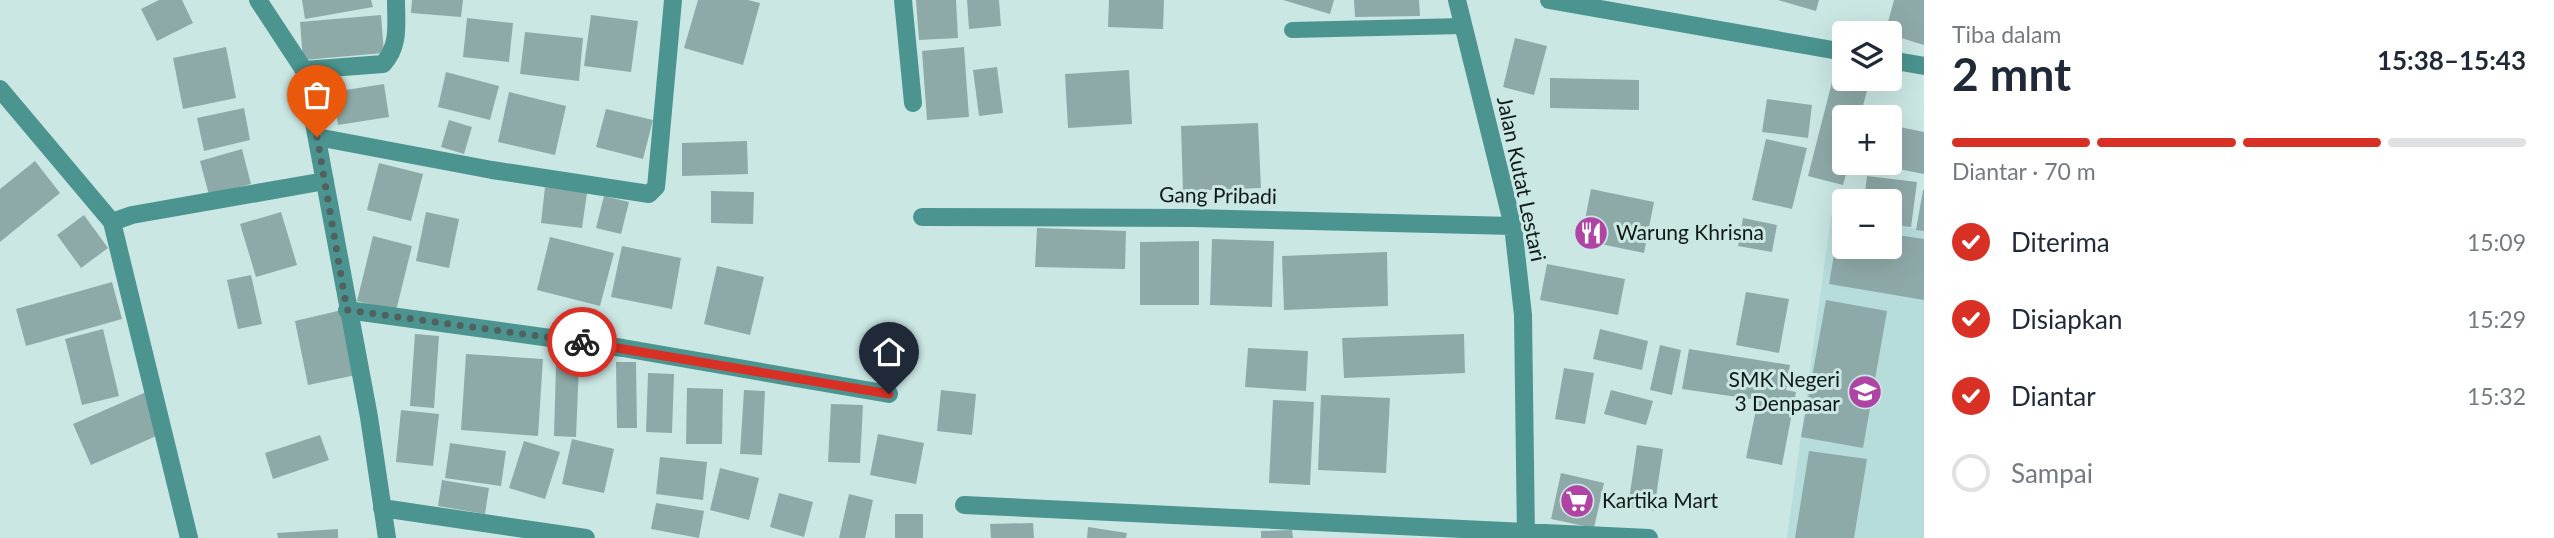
<!DOCTYPE html>
<html lang="id">
<meta charset="utf-8">
<style>
:root{--surface:#fff;--page:#f6f6f7;--text:#1f2937;--muted:#747a83;--line:#e0e1e3;--accent:#d93025}
body{margin:0;font-family:Lato,sans-serif;background:var(--page);color:var(--text);height:100vh;display:flex;flex-direction:column;font-size:26px;white-space:nowrap}
*{box-sizing:border-box;margin:0}
p{font-size:23px;color:var(--muted)}
.icon{flex:none;width:38px;height:38px;fill:none;stroke:currentColor;stroke-width:2;stroke-linecap:round;stroke-linejoin:round}
.map{position:relative;flex:1;overflow:hidden}
.panel{display:flex;flex-direction:column;background:var(--surface);width:630px}
.panel>*{flex:none}
.controls{position:absolute;left:1832px;top:21px;display:grid;gap:14px}
.controls a{display:grid;place-items:center;width:70px;height:70px;border-radius:7px;background:var(--surface);box-shadow:0 7px 28px #0002;font-size:35px}
.pin{position:absolute;display:grid;place-items:center;width:60px;height:60px;color:#fff;margin:-72px -30px;border-radius:50% 50% 50% 0;rotate:-45deg;box-shadow:0 0 7px #0007}
.pin .icon{rotate:45deg}
.courier{position:absolute;display:grid;place-items:center;width:70px;height:70px;margin:-35px;border:5px solid #d93025;border-radius:50%;background:#fff;color:#222;box-shadow:0 2px 9px #0007}
.overview em{font-style:normal;font-weight:700}
.overview div{display:flex;flex-direction:column-reverse}
.overview{display:flex;align-items:center;justify-content:space-between;height:119px;padding:0 28px}
h1{font-size:46px;font-weight:700;line-height:52px}
.bar{display:grid;grid-template-columns:repeat(4,1fr);gap:10px 7px;align-content:center;height:84px;padding:0 28px}
.bar i{height:9px;border-radius:5px;background:var(--line)}
.bar .active{background:var(--accent)}
.bar p{grid-column:span 4}
ol{padding:0 28px;list-style:none}
li{display:flex;align-items:center;gap:21px;height:77px}
li p{margin-inline-start:auto}
li .icon{padding:7px;border-radius:50%;background:var(--accent);color:#fff;stroke-width:4}
li:last-child{color:var(--muted)}
li i{width:38px;height:38px;border:4px solid var(--line);border-radius:50%}
main{display:flex;flex:1;min-height:0}
.map>svg:first-child{display:block}
.built{fill:#b6ddda}
.building{fill:#8eaaa8}
.lines{fill:none;stroke-linecap:round;stroke-linejoin:round}
.lane{stroke:#4b948f;stroke-width:16}
.street{stroke:#4b948f;stroke-width:18}
.done{stroke:#50615f;stroke-width:7;stroke-dasharray:0 12.6}
.route{stroke:#d93025;stroke-width:9}
.labels{text-anchor:middle;stroke-width:6;stroke-linejoin:round;paint-order:stroke}
.street-label{font-size:21px;fill:#0e1918;stroke:#cae7e4}
.poi-label{font-size:21px;fill:#0e1918;stroke:#cae7e4;text-anchor:start}
</style>
<main>
<div class="map">
<svg width="1924" height="538" viewBox="0 0 1924 538">
<rect width="100%" height="100%" fill="#cae7e4"/>
<!-- built -->
<path class="built" d="M1831 216 1844 218V247H1890V225L1924 230V538H1787Z"/>
<!-- building -->
<path class="building" d="M159 0H182L193 23 157 41 141 9Z
M302 0H371L373 7 305 19Z
M412 0H463L461 17 411 13Z
M698 0H748L760 3 743 65 684 48Z
M916 0H956L958 38 919 40Z
M967 0H999L1001 26 969 29Z
M1109 0H1164L1163 29 1108 27Z
M1283 0H1334L1330 14Z
M1354 0H1419L1420 16 1355 17Z
M1778 0H1819L1816 11Z
M1894 0H1924V45L1885 33Z
M381 15 384 53 303 60 300 22Z
M591 15 638 21 631 72 584 66Z
M467 18 513 23 509 62 463 57Z
M525 32 583 38 579 81 520 74Z
M1515 38 1547 46 1534 95 1503 87Z
M226 47 236 98 183 109 173 58Z
M964 47 969 117 927 120 922 51Z
M997 67 1003 113 979 116 973 70Z
M1129 70 1132 124 1068 128 1065 74Z
M446 72 499 86 490 120 438 107Z
M1550 78 1639 80V110L1550 108Z
M1833 78 1868 87 1860 117H1844V163H1849L1843 185 1808 176Z
M384 84 389 117 338 125 333 92Z
M509 92 566 106 555 155 498 142Z
M1767 99 1812 105 1808 138 1762 132Z
M244 108 250 140 204 151 197 118Z
M606 109 653 120 643 159 596 147Z
M449 120 472 127 464 154 441 147Z
M1258 123 1261 188 1183 191 1181 126Z
M1890 125 1924 132V174L1873 164 1890 163Z
M1766 139 1807 148 1792 209 1752 200Z
M747 141 748 174 682 176V143Z
M242 149 251 184 209 195 200 161Z
M35 161 60 193 0 242V189Z
M379 163 423 174 411 221 367 210Z
M1867 176 1917 182 1911 227 1890 225V201H1864Z
M545 187 587 193 582 228 541 223Z
M1591 189 1654 202 1644 253 1581 240Z
M1923 190H1924V231L1916 230Z
M711 191 754 192 753 224 711 223Z
M604 196 629 202 621 234 596 228Z
M281 212 297 265 256 277 240 224Z
M426 212 459 219 449 268 416 261Z
M84 215 108 248 81 268 57 235Z
M1743 218 1777 225 1772 252 1738 246Z
M1839 225 1844 226V247H1890V234L1924 239V300L1829 284Z
M1037 228 1126 231 1125 269 1035 267Z
M373 236 412 246 396 311 357 301Z
M550 237 614 253 600 306 537 290Z
M1212 239 1274 241 1272 307 1210 305Z
M1199 241V305H1140V242Z
M622 246 681 258 672 309 611 297Z
M1387 252 1388 306 1284 310 1282 256Z
M1547 264 1625 279 1618 315 1540 300Z
M717 266 764 277 750 335 704 324Z
M251 275 262 324 238 329 227 280Z
M112 282 122 319 26 346 16 309Z
M1746 292 1789 299 1779 353 1736 345Z
M1826 300 1887 311 1863 448 1801 437Z
M342 310 356 375 308 385 295 321Z
M103 329 119 396 82 405 65 339Z
M1600 329 1648 341 1642 370 1593 359Z
M415 334 439 336 434 408 410 406Z
M1464 334 1465 373 1344 378 1342 338Z
M1660 345 1681 350 1672 395 1650 390Z
M1248 348 1308 351 1306 391 1245 387Z
M1689 349 1790 365 1786 390 1796 392 1782 465 1746 458 1758 400 1682 389Z
M466 354 543 359 538 436 461 430Z
M616 362H636L637 428H617Z
M556 365H579L576 437 554 436Z
M1564 368 1594 373 1585 424 1555 419Z
M648 373 674 374 672 433 646 432Z
M687 388 723 389 722 444H686Z
M744 390 765 391 762 455 740 454Z
M941 390 976 394 972 435 937 431Z
M1611 390 1653 401 1646 425 1604 414Z
M146 392 163 433 91 465 73 424Z
M1321 395 1390 398 1386 473 1318 470Z
M1273 400 1314 402 1310 485 1269 483Z
M831 404 863 405 860 463 828 462Z
M401 410 439 414 433 466 396 462Z
M878 434 924 443 916 484 870 475Z
M320 435 329 460 273 479 265 453Z
M572 439 614 449 604 493 562 484Z
M524 441 560 452 545 499 509 488Z
M450 443 506 451 501 486 445 478Z
M1637 445 1663 449 1654 511 1628 507Z
M1809 451 1867 459 1854 538H1795Z
M660 457 707 462 703 500 656 494Z
M720 468 759 478 749 520 710 510Z
M1561 473 1604 483 1594 528 1551 519Z
M442 480 489 488 485 514 438 506Z
M779 493 813 502 804 537 770 527Z
M849 494 873 500 865 538H839Z
M656 503 704 511 699 538 651 529Z
M895 514H923V538H895Z
M1033 523 1034 538H991L990 524Z
M1088 527 1127 533 1126 538H1087Z
M338 529V538H278L277 533Z
M1292 530 1293 538H1261V531Z"/>
<g class="lines">
<!-- lane -->
<path class="lane" d="M1292 30 1463 26"/>
<!-- street -->
<path class="street" d="M258 0 304 70 369 417 387 538
M903 0 913 103
M1457 0 1513 226 1523 315 1526 538
M1549 0 1844 52
M1890 60 1924 66
M304 70 383 64C400 46 396 24 396 0
M0 89 112 222 189 538
M317 137 492 170 649 194 656 187 657 177 673 0
M922 217 1192 218 1513 226
M112 222 132 215 325 181
M347 310 623 348 889 394
M964 505 1649 538
M382 508 586 538"/>
</g>
<g class="lines">
<!-- done -->
<path class="done" d="M317 137 347 310 582 342"/>
<!-- route -->
<path class="route" d="M582 342 889 394"/>
</g>
<!-- icons -->
<defs>
<g id="restaurant-disc" transform="scale(1.75)"><circle r="9.5" fill="#af44a4" stroke="#cae7e4"/><path d="M-5-6h1v4h1v-4h1v4h1v-4h1v5L-1.5 .5V6h-2V.5L-5-1ZM5-6V6H3V1.5H1.5Q1.5-4 5-6Z" fill="#fff"/></g>
<g id="school-disc" transform="scale(1.75)"><circle r="9.5" fill="#af44a4" stroke="#cae7e4"/><path d="M0-5L7-2L0 1L-7-2ZM-4 1L0 2.5L4 1V4Q0 6-4 4Z" fill="#fff"/></g>
<g id="supermarket-disc" transform="scale(1.75)"><circle r="9.5" fill="#af44a4" stroke="#cae7e4"/><path d="M-6-5.5h2.5l.6 2H6L4.5 2H-2.5L-4.4-4H-6ZM-1.5 3.2a1.3 1.3 0 1 0 .1 0ZM3 3.2a1.3 1.3 0 1 0 .1 0Z" fill="#fff"/></g>
</defs>
<g fill-rule="evenodd">
<use href="#restaurant-disc" x="1591" y="233"/>
<use href="#school-disc" x="1865" y="392"/>
<use href="#supermarket-disc" x="1577" y="501"/>
</g>
<g class="labels">
<!-- street labels -->
<g class="street-label">
<text transform="translate(1521 179) rotate(78)" y="7">Jalan Kutat Lestari</text>
<text transform="translate(1218 196) rotate(1)" y="7">Gang Pribadi</text>
</g>
<!-- poi labels -->
<g class="poi-label">
<text x="1616" y="240">Warung Khrisna</text>
<text x="1840" y="387" text-anchor="end">SMK Negeri<tspan x="1840" dy="24">3 Denpasar</tspan></text>
<text x="1602" y="508">Kartika Mart</text>
</g>
</g>
</svg>
<div class="controls">
<a><svg class="icon" aria-label="layers" viewBox="0 0 24 24"><path d="M12 4l9 5-9 5-9-5zM3 14l9 5 9-5"/></svg></a>
<a>+</a>
<a>−</a>
</div>
<div class="pin" style="left:317px;top:137px;background:#ea580c"><svg class="icon" aria-label="bag" viewBox="0 0 24 24"><path d="M5 8h14l-1 12H6zM9 8a3 3 0 0 1 6 0"/></svg></div>
<div class="pin" style="left:889px;top:394px;background:#1f2937"><svg class="icon" aria-label="home" viewBox="0 0 24 24"><path d="M3 11l9-7 9 7M6 9v11h12V9"/></svg></div>
<div class="courier" style="left:582px;top:342px"><svg class="icon" aria-label="bike" viewBox="0 0 24 24"><circle cx="6" cy="16" r="4"/><circle cx="18" cy="16" r="4"/><path d="M6 16l4-8h5l3 8M10 8l3 8H6M13 5h3"/></svg></div>
</div>
<section class="panel">
<div class="overview"><div><h1>2 mnt</h1><p>Tiba dalam</p></div><em>15:38–15:43</em></div>
<div class="bar"><i class="active"></i><i class="active"></i><i class="active"></i><i></i><p>Diantar · 70 m</p></div>
<ol>
<li><svg class="icon" aria-label="check" viewBox="0 0 24 24"><path d="M5 12l5 5 9-10"/></svg>Diterima<p>15:09</p></li>
<li><svg class="icon" aria-label="check" viewBox="0 0 24 24"><path d="M5 12l5 5 9-10"/></svg>Disiapkan<p>15:29</p></li>
<li><svg class="icon" aria-label="check" viewBox="0 0 24 24"><path d="M5 12l5 5 9-10"/></svg>Diantar<p>15:32</p></li>
<li><i></i>Sampai</li>
</ol>
</section>
</main>
